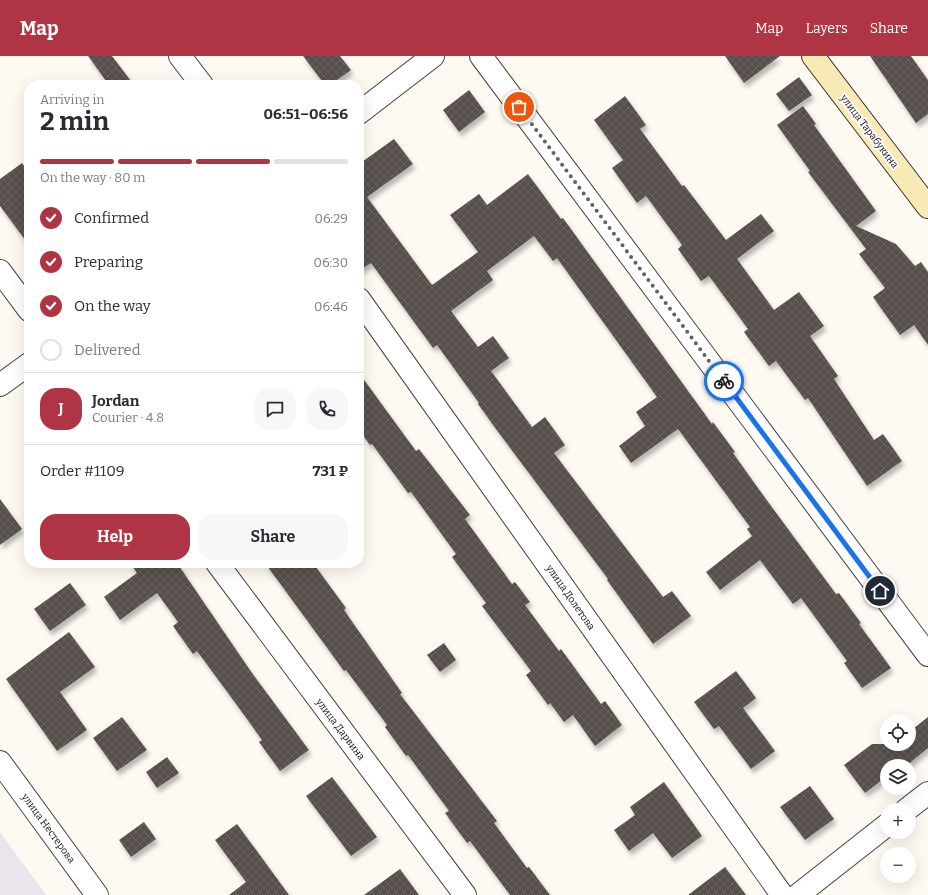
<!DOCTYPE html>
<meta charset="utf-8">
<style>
:root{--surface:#fff;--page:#f7f7f7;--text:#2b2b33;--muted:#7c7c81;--line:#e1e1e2;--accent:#b03544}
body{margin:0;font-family:Bitter,serif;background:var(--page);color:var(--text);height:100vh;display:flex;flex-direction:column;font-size:15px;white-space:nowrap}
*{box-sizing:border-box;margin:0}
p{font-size:13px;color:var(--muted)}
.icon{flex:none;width:22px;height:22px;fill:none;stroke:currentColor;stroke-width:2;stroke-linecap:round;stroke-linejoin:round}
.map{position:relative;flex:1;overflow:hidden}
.side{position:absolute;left:24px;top:24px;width:340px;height:488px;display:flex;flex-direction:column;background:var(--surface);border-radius:16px;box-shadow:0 4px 16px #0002}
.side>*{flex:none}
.tools{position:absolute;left:880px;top:659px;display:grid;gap:8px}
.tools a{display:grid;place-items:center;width:36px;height:36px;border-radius:50%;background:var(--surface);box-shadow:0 4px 16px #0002;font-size:20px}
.pin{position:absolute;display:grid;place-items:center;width:34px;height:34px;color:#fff;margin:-17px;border:2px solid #fff;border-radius:50%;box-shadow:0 1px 4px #0007}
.courier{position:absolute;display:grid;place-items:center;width:40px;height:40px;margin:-20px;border:3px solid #1a73e8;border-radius:50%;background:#fff;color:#222;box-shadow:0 1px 5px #0007}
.head em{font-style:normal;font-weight:700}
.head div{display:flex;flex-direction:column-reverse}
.head{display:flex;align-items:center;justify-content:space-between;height:68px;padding:0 16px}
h1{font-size:26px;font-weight:700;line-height:30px}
.bar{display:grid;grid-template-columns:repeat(4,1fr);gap:6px 4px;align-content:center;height:48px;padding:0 16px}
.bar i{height:5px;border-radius:3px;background:var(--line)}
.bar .active{background:var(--accent)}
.bar p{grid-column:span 4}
.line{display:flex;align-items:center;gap:10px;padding:0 16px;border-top:1px solid var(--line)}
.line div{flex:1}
.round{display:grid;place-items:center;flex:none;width:42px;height:42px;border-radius:16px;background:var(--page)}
ol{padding:0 16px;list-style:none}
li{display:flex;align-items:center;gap:12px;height:44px}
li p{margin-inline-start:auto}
li .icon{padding:4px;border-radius:50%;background:var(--accent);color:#fff;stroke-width:4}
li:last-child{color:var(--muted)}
li i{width:22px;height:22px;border:2px solid var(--line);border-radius:50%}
.action{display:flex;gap:8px;margin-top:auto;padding:8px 16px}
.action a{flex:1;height:46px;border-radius:16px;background:var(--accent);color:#fff;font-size:16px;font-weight:700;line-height:46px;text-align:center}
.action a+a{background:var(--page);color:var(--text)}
header{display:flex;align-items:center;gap:24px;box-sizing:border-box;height:56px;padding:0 20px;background:var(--accent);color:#fff}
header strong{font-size:19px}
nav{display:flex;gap:22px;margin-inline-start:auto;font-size:14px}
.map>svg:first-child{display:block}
.industrial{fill:#ebe4ec}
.building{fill:url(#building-cross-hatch);filter:url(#shadow)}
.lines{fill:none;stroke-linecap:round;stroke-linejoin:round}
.minor-casing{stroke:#424242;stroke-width:24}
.tertiary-casing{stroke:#424242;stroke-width:24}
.secondary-casing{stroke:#313131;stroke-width:24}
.minor{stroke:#fff;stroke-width:22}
.tertiary{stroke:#fff;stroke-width:22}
.secondary{stroke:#f7eab4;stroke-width:22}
.done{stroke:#63615e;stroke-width:4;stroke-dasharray:0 7.2}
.route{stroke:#1a73e8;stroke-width:5}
.labels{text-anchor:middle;stroke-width:4;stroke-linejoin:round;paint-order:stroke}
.street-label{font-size:10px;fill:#0f0f0f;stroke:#fff}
</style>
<header>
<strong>Map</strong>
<nav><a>Map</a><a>Layers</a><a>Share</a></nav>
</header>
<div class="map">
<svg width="928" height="839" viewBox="0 0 928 839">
<defs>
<pattern id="building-cross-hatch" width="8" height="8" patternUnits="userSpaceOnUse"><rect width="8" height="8" fill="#564f4c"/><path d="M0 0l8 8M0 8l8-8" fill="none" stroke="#696461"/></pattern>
<filter id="shadow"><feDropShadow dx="2.5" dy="4.5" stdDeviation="2" flood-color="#0004"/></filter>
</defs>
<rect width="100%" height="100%" fill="#fefaf2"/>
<!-- industrial -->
<path class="industrial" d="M0 776 46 839H0Z"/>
<!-- building -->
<path class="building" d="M88 0H112L134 29H109Z
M303 0H340L351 14 330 29H325Z
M725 0H780L744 27Z
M870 0H911L928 24V58L916 67Z
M799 21 812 39 789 55 776 38Z
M469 34 485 56 459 76 443 54Z
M625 40 646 69 640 73 682 130 684 129 726 184 761 158 774 175 737 203 774 254 799 236 824 270 810 280 838 320 834 323 874 384 883 378 902 405 867 430 808 342 805 344 776 305 769 310 744 276 748 273 709 220 701 225 678 193 682 189 646 140 637 147 612 112 623 104 594 64Z
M803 50 816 68 814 69 876 155 856 170 896 188 915 210 921 206 928 216V289L914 269 900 279 873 241 885 232 859 198 866 193 808 116 810 115 777 69Z
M394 83 413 108 367 141 432 229 478 196 450 159 479 138 487 149 528 118 561 163 563 162 712 368 713 366 735 396 733 397 763 439 836 538 839 537 861 567 859 568 891 612 862 632 844 607 847 605 801 542 793 548 760 504 720 534 706 516 752 480 747 473 750 471 678 373 631 407 619 390 645 370 636 356 657 341 557 202 553 205 534 180 487 215 493 224 451 255 478 291 493 280 509 302 491 315 532 371 545 361 565 389 554 397 663 541 672 535 691 560 653 588 607 524 608 523 496 373 478 348 479 347 437 289 433 292 371 207 359 215V108Z
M22 107 29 117V189L0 150V123Z
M359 317 416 395 419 393 470 459 465 463 512 528 515 526 530 546 525 549 559 595 561 593 601 648 605 645 622 669 595 690 573 659 564 666 550 647 548 649 526 619 531 615 482 550 486 547 452 501 456 498 411 436 408 437 372 388 370 389 359 374Z
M0 443 22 473 0 489Z
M130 507H177L252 617 309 694 280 715 259 686 262 684 239 652 197 595 193 598 173 570 178 566 157 537 120 564 104 541 137 517Z
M265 507H313L346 552 344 554 402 637 400 638 497 765 494 767 527 812 529 811 550 839H510L470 785 467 787 445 757 449 755 408 699 406 700 385 671 387 669 346 614 344 615Z
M70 527 86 549 50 575 34 553Z
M69 576 95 611 60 636 87 674 57 695 6 623Z
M444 587 456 604 440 616 427 599Z
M736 615 756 642 743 652 775 695 751 713 719 670 714 673 694 646Z
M122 661 147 694 117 715 93 682Z
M928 661V692L906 710H887V720L865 737 844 709 872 688H909V676Z
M167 701 179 717 157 732 146 716Z
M332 721 377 781 351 800 306 740Z
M664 726 702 780 672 802 653 777 629 795 614 774 635 759 630 751Z
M810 730 834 763 805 784 780 751Z
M144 766 156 783 131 801 119 784Z
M237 768 273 817 289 839H229L246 826 215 784Z
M725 811 746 839H688Z
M400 813 419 839H364Z"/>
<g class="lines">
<!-- minor casing -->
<g class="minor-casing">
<path id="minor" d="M180 0 202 29
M481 0 928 599
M359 57 433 0
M0 215 29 254
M359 243 782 839
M0 329 29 308
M217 507 465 839
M906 754 928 737
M798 839 887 769"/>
</g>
<!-- tertiary casing -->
<g class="tertiary-casing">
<path id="tertiary" d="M0 706 97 839"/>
</g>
<!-- secondary casing -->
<g class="secondary-casing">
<path id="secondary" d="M813 0 928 151"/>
</g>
<!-- minor -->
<use href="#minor" class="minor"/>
<!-- tertiary -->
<use href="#tertiary" class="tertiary"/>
<!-- secondary -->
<use href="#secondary" class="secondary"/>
</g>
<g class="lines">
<!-- done -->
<path class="done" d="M519 51 724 325"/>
<!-- route -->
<path class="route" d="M724 325 880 535"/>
</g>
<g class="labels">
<!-- street labels -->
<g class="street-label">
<text transform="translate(870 75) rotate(53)" y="4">улица Тарабукина</text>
<text transform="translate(571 541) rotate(55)" y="4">улица Долетова</text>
<text transform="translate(341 673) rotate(53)" y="4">улица Дарвина</text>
<text transform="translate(49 772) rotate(54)" y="4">улица Нестерова</text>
</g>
</g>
</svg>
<div class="tools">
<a><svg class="icon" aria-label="locate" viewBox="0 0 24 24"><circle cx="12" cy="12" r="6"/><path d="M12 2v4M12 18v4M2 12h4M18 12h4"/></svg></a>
<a><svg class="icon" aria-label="layers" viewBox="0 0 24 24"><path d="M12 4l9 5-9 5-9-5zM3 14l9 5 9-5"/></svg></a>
<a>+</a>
<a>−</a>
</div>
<div class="pin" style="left:519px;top:51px;background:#ea580c"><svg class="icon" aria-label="bag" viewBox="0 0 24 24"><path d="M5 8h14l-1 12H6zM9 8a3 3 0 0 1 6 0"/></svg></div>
<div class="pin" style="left:880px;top:535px;background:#1f2937"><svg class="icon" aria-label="home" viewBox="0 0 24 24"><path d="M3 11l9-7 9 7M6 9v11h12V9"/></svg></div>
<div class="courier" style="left:724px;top:325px"><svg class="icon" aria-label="bike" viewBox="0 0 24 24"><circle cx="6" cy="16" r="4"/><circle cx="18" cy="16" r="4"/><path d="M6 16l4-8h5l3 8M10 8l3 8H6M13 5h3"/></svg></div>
<section class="side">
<div class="head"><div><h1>2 min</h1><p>Arriving in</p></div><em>06:51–06:56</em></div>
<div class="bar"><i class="active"></i><i class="active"></i><i class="active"></i><i></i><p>On the way · 80 m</p></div>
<ol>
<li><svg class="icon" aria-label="check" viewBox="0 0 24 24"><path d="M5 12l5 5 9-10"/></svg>Confirmed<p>06:29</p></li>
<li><svg class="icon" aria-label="check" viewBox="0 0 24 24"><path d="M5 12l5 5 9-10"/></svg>Preparing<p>06:30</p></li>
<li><svg class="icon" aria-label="check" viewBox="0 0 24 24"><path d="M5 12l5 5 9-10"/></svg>On the way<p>06:46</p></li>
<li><i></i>Delivered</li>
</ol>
<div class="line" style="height:72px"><b class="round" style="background:var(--accent);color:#fff">J</b><div><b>Jordan</b><p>Courier · 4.8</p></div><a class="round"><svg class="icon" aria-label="chat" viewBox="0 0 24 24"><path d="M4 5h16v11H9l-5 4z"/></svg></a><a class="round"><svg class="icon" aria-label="phone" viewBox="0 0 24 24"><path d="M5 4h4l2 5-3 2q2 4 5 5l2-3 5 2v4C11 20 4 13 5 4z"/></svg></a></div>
<div class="line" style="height:52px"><div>Order #1109</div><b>731 ₽</b></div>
<div class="action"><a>Help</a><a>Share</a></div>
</section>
</div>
